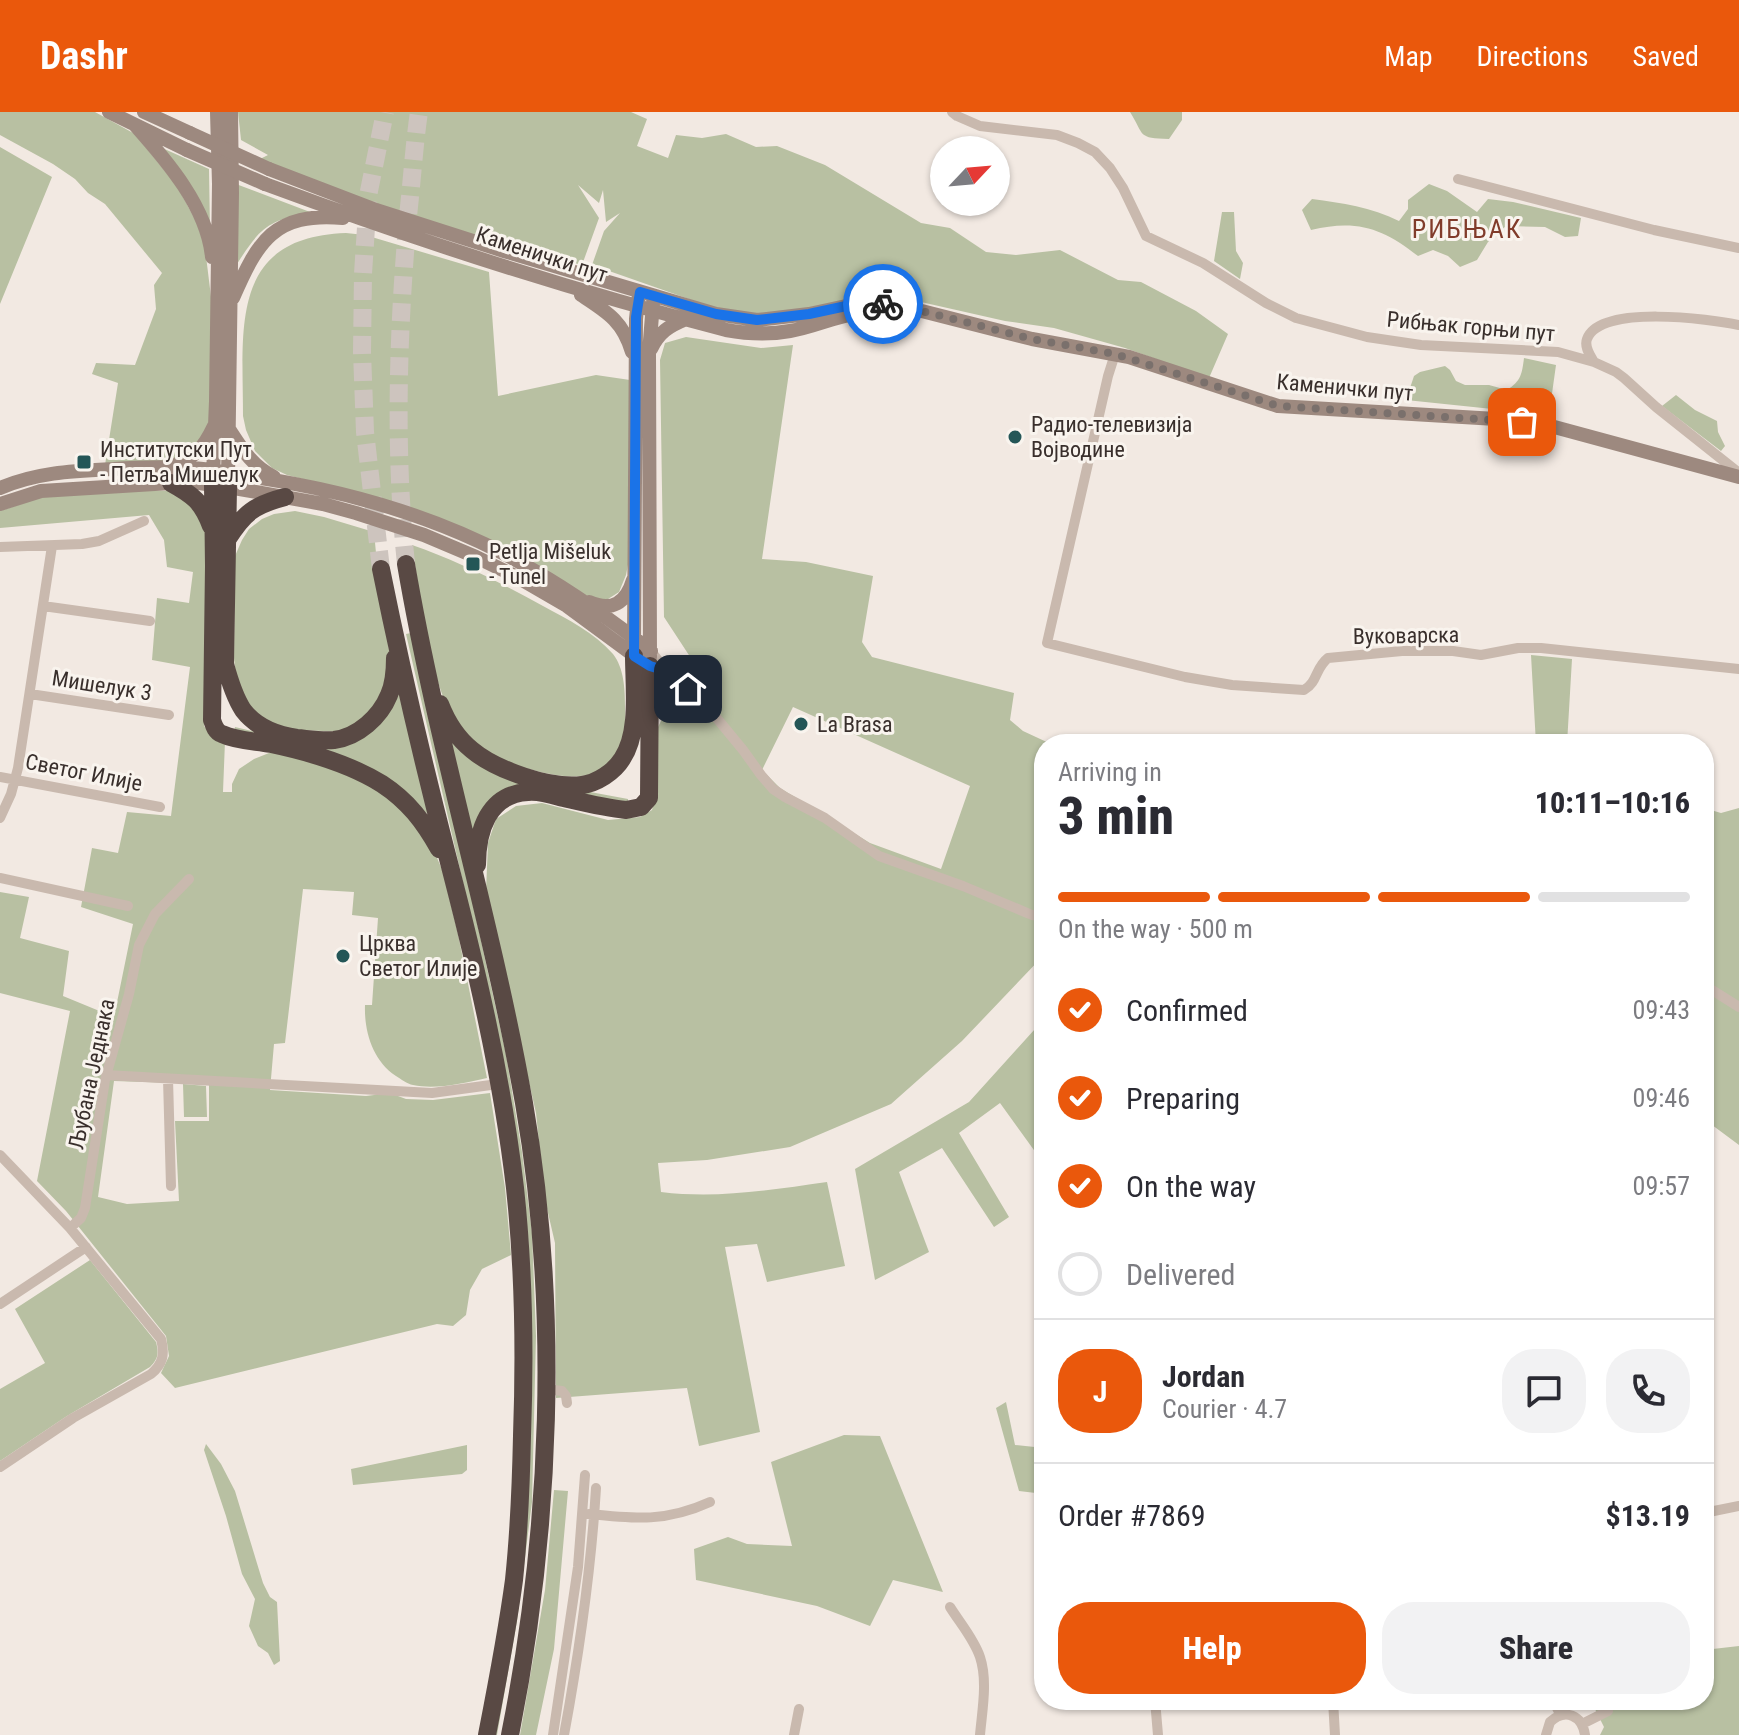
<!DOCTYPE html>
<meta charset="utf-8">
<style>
:root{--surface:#fff;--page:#f2f2f3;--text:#2b2b33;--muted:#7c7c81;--line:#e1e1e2;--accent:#ea580c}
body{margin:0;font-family:"Roboto Condensed",sans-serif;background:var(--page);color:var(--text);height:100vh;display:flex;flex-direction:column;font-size:30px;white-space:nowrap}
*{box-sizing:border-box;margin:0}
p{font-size:26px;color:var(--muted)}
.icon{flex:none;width:44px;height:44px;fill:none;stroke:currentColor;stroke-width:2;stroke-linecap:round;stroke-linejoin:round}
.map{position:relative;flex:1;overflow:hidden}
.side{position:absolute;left:1034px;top:622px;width:680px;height:976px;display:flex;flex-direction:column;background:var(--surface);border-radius:32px;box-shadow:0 2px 6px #0004}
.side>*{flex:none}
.needle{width:52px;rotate:64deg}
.controls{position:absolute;left:930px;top:24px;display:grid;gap:16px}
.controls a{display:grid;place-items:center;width:80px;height:80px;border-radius:50%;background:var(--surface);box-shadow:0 2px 6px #0004;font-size:40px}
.pin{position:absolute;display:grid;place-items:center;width:68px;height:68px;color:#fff;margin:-34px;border-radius:16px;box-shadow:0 4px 12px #0006}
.courier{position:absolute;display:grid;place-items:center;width:80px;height:80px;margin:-40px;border:6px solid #1a73e8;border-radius:50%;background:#fff;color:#222;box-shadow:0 2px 10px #0007}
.summary em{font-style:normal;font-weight:800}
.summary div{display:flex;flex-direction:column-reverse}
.summary{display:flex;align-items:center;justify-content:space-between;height:136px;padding:0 24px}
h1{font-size:52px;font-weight:800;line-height:60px}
.bar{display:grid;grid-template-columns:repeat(4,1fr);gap:12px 8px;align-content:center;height:96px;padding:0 24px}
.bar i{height:10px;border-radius:6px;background:var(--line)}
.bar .current{background:var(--accent)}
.bar p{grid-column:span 4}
.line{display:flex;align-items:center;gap:20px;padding:0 24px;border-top:2px solid var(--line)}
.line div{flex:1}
.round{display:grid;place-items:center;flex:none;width:84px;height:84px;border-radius:32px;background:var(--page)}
ol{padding:0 24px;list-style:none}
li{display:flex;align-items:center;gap:24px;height:88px}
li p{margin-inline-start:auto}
li .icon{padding:8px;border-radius:50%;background:var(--accent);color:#fff;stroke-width:4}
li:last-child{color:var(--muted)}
li i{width:44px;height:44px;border:4px solid var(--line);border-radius:50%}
.cta{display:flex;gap:16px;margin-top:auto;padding:16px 24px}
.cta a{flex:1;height:92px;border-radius:32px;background:var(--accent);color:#fff;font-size:32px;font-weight:800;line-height:92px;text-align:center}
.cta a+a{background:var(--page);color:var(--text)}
header{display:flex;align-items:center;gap:48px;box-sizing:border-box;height:112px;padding:0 40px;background:var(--accent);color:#fff}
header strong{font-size:38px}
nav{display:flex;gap:44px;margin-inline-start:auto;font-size:28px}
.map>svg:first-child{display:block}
.green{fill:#b8c0a2;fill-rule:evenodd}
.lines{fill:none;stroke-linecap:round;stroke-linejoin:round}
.highway-tunnel{stroke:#cdc4be;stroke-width:18;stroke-dasharray:18 9;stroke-linecap:butt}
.street{stroke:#c9b9ae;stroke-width:10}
.secondary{stroke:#9d897f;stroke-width:14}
.highway{stroke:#594944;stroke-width:18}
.secondary-bridge{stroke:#9d897f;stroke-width:14}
.done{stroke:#7a706c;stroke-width:8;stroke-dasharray:0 14.4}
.route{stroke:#1a73e8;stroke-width:10}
.poi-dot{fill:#245657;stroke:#f9f4ee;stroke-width:3}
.labels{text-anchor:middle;stroke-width:6;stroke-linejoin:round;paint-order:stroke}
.street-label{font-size:22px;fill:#392f2c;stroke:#f9f4ee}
.poi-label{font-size:22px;fill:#392f2c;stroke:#f9f4ee;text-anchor:start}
.quarter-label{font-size:26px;letter-spacing:2px;fill:#813c2b;stroke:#f9f4ee}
</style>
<header>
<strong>Dashr</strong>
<nav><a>Map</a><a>Directions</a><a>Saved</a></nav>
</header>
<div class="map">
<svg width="1739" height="1623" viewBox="0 0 1739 1623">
<rect width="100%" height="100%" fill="#f2e9e2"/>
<!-- green -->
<path class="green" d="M0 0H95L135 22 177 74 197 111 205 136 213 201V302L206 322 182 349 105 353 118 271 92 262 96 251 135 253 156 197 154 173 162 161 105 92 88 81 75 67 53 52 0 23Z
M238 0H631L647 7 637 34 668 46 676 23 702 26 726 22 756 35 777 34 825 53 921 111 950 116 986 140 1016 143 1060 138 1118 168 1141 170 1196 199 1228 222 1209 266 1125 236 1054 216 1005 209 921 190 878 186 782 205 723 199 592 153 604 119 620 101 606 110 603 78 599 91 578 73 599 106 582 153 425 111 258 48 268 43 241 28Z
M1130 0H1182V8L1169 27C1137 26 1145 24 1130 0Z
M0 35 52 65 0 192Z
M160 35 209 57 210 119Z
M236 72 310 100C267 109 260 116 237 152Z
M1429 72 1447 79 1477 100 1488 87 1513 90 1581 106 1578 124 1565 125 1545 115 1506 114 1488 130 1477 148 1460 155 1448 144 1433 138 1418 144C1383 116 1356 107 1311 118L1302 98 1312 87C1342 91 1371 95 1399 109L1408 97V88Z
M1222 100H1234L1236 139 1243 151 1240 167 1214 149Z
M346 121 365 123 489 160 498 284 596 263 630 268V442L626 463 619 480 608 487H594L358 381 287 363 272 356 255 339 246 318 243 304C243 216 229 125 346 121Z
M686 225 761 236 793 233 762 447 806 450 873 464 862 530 872 545 1014 581 1010 608 1023 619 1051 632H1044V843L962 929 891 992 790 1035 707 1048 658 1051 661 1080C717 1087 771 1078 827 1070L845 1154 767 1170 757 1132 725 1135 760 1320 699 1334 687 1276 556 1286 555 1131 545 1088 536 1001 486 779 488 731 496 707 516 694 542 691 608 708 640 705 652 698 658 672V615L669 593 697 580 700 560 664 505 660 248 665 231ZM793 595 970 674 941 757 870 731 780 676 762 658Z
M1524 246 1556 253 1549 303 1406 288 1414 264 1420 260 1445 254 1450 258 1456 269 1465 273H1489L1507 278C1521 269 1522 262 1524 246Z
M1676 283 1695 298 1717 309 1718 320 1725 334 1721 339 1662 294Z
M135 378 173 379 196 395 208 416 204 614 210 622 225 629 223 680H232V672L239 657 254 647 274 639 353 663 405 697 435 741 443 760 458 822 487 966C464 971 436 978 413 973 407 972 401 967 396 964 373 949 364 920 365 893H372L378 806 352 803 354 780 303 777 285 931 274 932 270 978 366 984 390 981 406 987 433 988 490 981 505 1076 511 1143 482 1157 470 1178 466 1203 453 1214 437 1212 175 1276 161 1261 169 1244 166 1224 66 1099 37 1069 70 899 0 881V780L29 785 20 826 69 839 63 884 114 905 133 812 81 795 92 736 118 741 127 700 171 704 190 555 152 548 157 486 189 491 193 460 167 455 164 428 149 403 0 416V399L42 385ZM114 969 209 972V1009H175L179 1089 127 1092 98 1085Z
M295 399 324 405 374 420 378 462 391 551 378 595 346 620 276 617 248 597 236 566 234 546 235 444 242 428 249 417 262 407 274 402Z
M412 433C458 449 501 471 543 494 567 507 595 521 613 542 624 556 625 577 625 595 626 613 625 637 610 651 588 672 555 664 529 657 521 656 513 655 505 652 498 649 467 625 462 619 429 578 421 486 412 433Z
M411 521 463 747 506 942 522 1040 532 1121 536 1224 532 1390 517 1509 497 1623H493L531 1225 528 1123 518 1042 478 836 406 522Z
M1531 543 1572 547 1567 632H1536Z
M399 577 429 703 387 668 234 621 235 615 316 634 346 631Z
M447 617 499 663 628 687V692L531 673 488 692 477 707 472 731Z
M1704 696 1721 701 1739 696V1033L1704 1007Z
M1044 907V1052L1000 991 959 1021 1009 1105 994 1115 942 1036 899 1060 929 1140 875 1168 855 1057 969 990Z
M183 972 206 974 207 1005H184Z
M90 1148 156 1230C159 1242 158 1247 150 1255L67 1304 0 1349V1277L45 1251 15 1197Z
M1006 1290 1015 1333 1044 1336V1382L1019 1379 996 1296Z
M844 1323 880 1324 943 1480 893 1468 870 1514 817 1494 696 1468 694 1437 728 1425 747 1432 792 1434 771 1350Z
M206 1332 221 1352 235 1379 263 1471 270 1485 277 1490 280 1549 274 1553 268 1541 258 1534 249 1514 255 1487 242 1462 226 1404 204 1338Z
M467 1333V1358L462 1362 353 1373 351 1357Z
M554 1378 568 1379 554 1537 536 1623H520L545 1478Z
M1739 1534V1623H1600L1604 1615 1591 1589 1704 1588V1538Z"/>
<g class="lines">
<!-- highway-tunnel -->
<path class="highway-tunnel" d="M406 452C394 336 398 219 408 104 412 69 414 34 419 0
M381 457 365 320 362 240 363 162 368 84 385 0"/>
<!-- street -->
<path class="street" d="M952 0 957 4 980 14 1057 23 1078 31 1095 40 1110 56 1123 76 1146 124 1203 151 1266 191 1296 206 1367 225 1421 233 1558 240 1594 250 1616 260 1624 266 1656 295 1739 361
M1458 67 1654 118 1739 136
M1115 242 1108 264 1047 531 1185 565 1232 573 1304 578C1318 570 1315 556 1328 546L1402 539H1453L1481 543 1518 536H1541L1739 557
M1594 250C1590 243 1584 235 1587 227 1600 192 1710 207 1739 213
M0 435 82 432 99 429 144 409
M43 494 150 509
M651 539 666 559 701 587 743 638 761 663 773 677 785 685 825 706 879 744 963 774 1032 803 1044 805
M30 582 169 603
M0 665 160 695
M0 706 11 682 18 656 52 434
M0 766 128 794
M1704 873 1739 895
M106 963 432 981 498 972
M168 967 171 1074
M0 1043 70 1116 161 1227C165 1242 163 1252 151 1262L73 1306 0 1355
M70 1116 81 1106 85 1096 105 968 129 882 139 833 155 802 189 767
M0 1192 86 1135
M545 1277 562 1279 566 1284 567 1291
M1704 1401 1739 1394
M589 1402C636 1407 666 1410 710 1390
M950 1495C960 1511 974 1527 980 1545 988 1569 982 1599 980 1623
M1155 1588 1158 1623
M1333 1588 1335 1623
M1553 1588 1560 1602
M1582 1612 1608 1599
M553 1623 578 1455 585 1363
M564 1623C579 1542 591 1458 596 1376
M794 1623 799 1597
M1546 1623 1550 1610C1565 1596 1582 1603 1585 1623"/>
<!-- secondary -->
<path class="secondary" d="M109 0 187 38
M144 0 190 21
M135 13C167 49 207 95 212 145
M269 57 376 98 504 139 716 202 757 208 809 202 860 191 906 195 1032 227 1129 245 1278 294 1496 307 1547 313 1739 365
M265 72C416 128 570 178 726 218 748 222 768 223 790 219 814 215 836 204 859 201
M581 183C607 200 623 209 632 240
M233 186C258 129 274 100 343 106
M651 237C659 220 669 214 686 207
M229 317C242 337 252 354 274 365
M173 354C196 344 203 337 214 314
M213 364 216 289 219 72 217 0
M228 368 232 81 231 0
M0 376C38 360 73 359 114 357 140 355 167 355 193 356 211 357 229 361 247 364 346 378 448 407 535 459 575 482 614 510 651 539
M0 392 41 379 171 371H199L228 375 323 392 356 401 424 423 476 445 517 465 567 494 643 550
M589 490C612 500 626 491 633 468
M634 531 636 207 638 188
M650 545 649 241 653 191"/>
<!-- highway -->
<path class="highway" d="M171 371C193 383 202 390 211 414
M213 373 214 454 212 608C214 614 216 620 222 622 237 629 256 629 271 632 309 640 350 652 382 672 408 689 424 710 439 737
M228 375 225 552C229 567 234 584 243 598 256 615 276 623 297 626 309 627 321 629 334 628 358 625 380 605 389 583 394 572 395 557 395 546
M227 428C244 401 254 393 285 385
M406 452C437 634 492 810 524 991 560 1197 551 1418 510 1623
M381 457C400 551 422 646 446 739 475 850 502 963 515 1076 524 1159 525 1241 522 1324 521 1372 519 1420 514 1468 507 1520 497 1572 487 1623
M440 592C447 610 457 626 472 638 496 658 550 677 582 673 597 671 614 660 622 647 640 621 634 575 634 544
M477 753C477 719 488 682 528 680 538 679 549 682 559 685 581 690 604 696 626 698L641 695 649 686 650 554"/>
<!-- secondary-bridge -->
<path class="secondary-bridge" d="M190 21 269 57
M187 38 265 72"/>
</g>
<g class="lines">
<!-- done -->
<path class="done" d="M883 192 906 195 1032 227 1115 242 1278 294 1522 310"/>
<!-- route -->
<path class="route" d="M688 577 666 559 650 554 634 544 636 205 640 180 716 202 757 208 809 202 860 191 883 192"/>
</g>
<!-- markers -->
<g class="poi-dot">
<circle cx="1015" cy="325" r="8"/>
<rect x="76" y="342" width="16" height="16" rx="4"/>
<rect x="465" y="444" width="16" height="16" rx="4"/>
<circle cx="801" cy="612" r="8"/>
<circle cx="343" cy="844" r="8"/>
</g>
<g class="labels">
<!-- street labels -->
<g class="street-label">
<text transform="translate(542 142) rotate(18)" y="8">Каменички пут</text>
<text transform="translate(1471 214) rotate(5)" y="8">Рибњак горњи пут</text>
<text transform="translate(1345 275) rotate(5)" y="8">Каменички пут</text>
<text transform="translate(1406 523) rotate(-1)" y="8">Вуковарска</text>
<text transform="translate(102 573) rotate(9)" y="8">Мишелук 3</text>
<text transform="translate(84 660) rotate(11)" y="8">Светог Илије</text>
<text transform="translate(91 962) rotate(-78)" y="8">Љубана Једнака</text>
</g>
<!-- poi labels -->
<g class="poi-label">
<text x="1031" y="320">Радио-телевизија<tspan x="1031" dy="25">Војводине</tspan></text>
<text x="100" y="345">Институтски Пут<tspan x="100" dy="25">- Петља Мишелук</tspan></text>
<text x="489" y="447">Petlja Mišeluk<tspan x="489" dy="25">- Tunel</tspan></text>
<text x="817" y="620">La Brasa</text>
<text x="359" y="839">Црква<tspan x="359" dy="25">Светог Илије</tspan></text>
</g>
<!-- quarter labels -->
<g class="quarter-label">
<text x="1467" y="126">РИБЊАК</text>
</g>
</g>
</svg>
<div class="controls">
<a><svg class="needle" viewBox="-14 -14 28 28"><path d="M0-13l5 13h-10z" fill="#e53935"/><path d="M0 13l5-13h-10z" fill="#7c7c81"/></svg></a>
</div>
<div class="pin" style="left:1522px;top:310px;background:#ea580c"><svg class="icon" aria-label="bag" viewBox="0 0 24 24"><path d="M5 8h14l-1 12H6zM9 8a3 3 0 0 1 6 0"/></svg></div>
<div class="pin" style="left:688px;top:577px;background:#1f2937"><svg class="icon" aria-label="home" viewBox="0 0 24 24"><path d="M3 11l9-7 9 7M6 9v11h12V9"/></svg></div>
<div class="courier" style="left:883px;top:192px"><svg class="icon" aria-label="bike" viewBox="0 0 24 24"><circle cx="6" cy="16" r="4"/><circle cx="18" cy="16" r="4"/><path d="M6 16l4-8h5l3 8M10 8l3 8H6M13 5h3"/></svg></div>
<section class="side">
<div class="summary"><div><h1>3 min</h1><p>Arriving in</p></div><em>10:11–10:16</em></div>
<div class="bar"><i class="current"></i><i class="current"></i><i class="current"></i><i></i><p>On the way · 500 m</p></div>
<ol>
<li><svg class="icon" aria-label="check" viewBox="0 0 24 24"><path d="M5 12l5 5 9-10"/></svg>Confirmed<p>09:43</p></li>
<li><svg class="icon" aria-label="check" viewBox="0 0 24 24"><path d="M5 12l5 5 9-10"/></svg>Preparing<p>09:46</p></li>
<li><svg class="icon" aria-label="check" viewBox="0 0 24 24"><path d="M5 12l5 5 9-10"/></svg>On the way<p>09:57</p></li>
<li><i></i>Delivered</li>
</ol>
<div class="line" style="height:144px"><b class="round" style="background:var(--accent);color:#fff">J</b><div><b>Jordan</b><p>Courier · 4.7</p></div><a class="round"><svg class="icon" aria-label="chat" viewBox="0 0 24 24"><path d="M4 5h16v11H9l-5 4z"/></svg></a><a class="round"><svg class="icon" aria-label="phone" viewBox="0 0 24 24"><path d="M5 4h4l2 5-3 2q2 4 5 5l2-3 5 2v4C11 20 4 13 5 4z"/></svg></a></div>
<div class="line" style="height:104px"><div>Order #7869</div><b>$13.19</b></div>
<div class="cta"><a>Help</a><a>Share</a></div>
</section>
</div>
